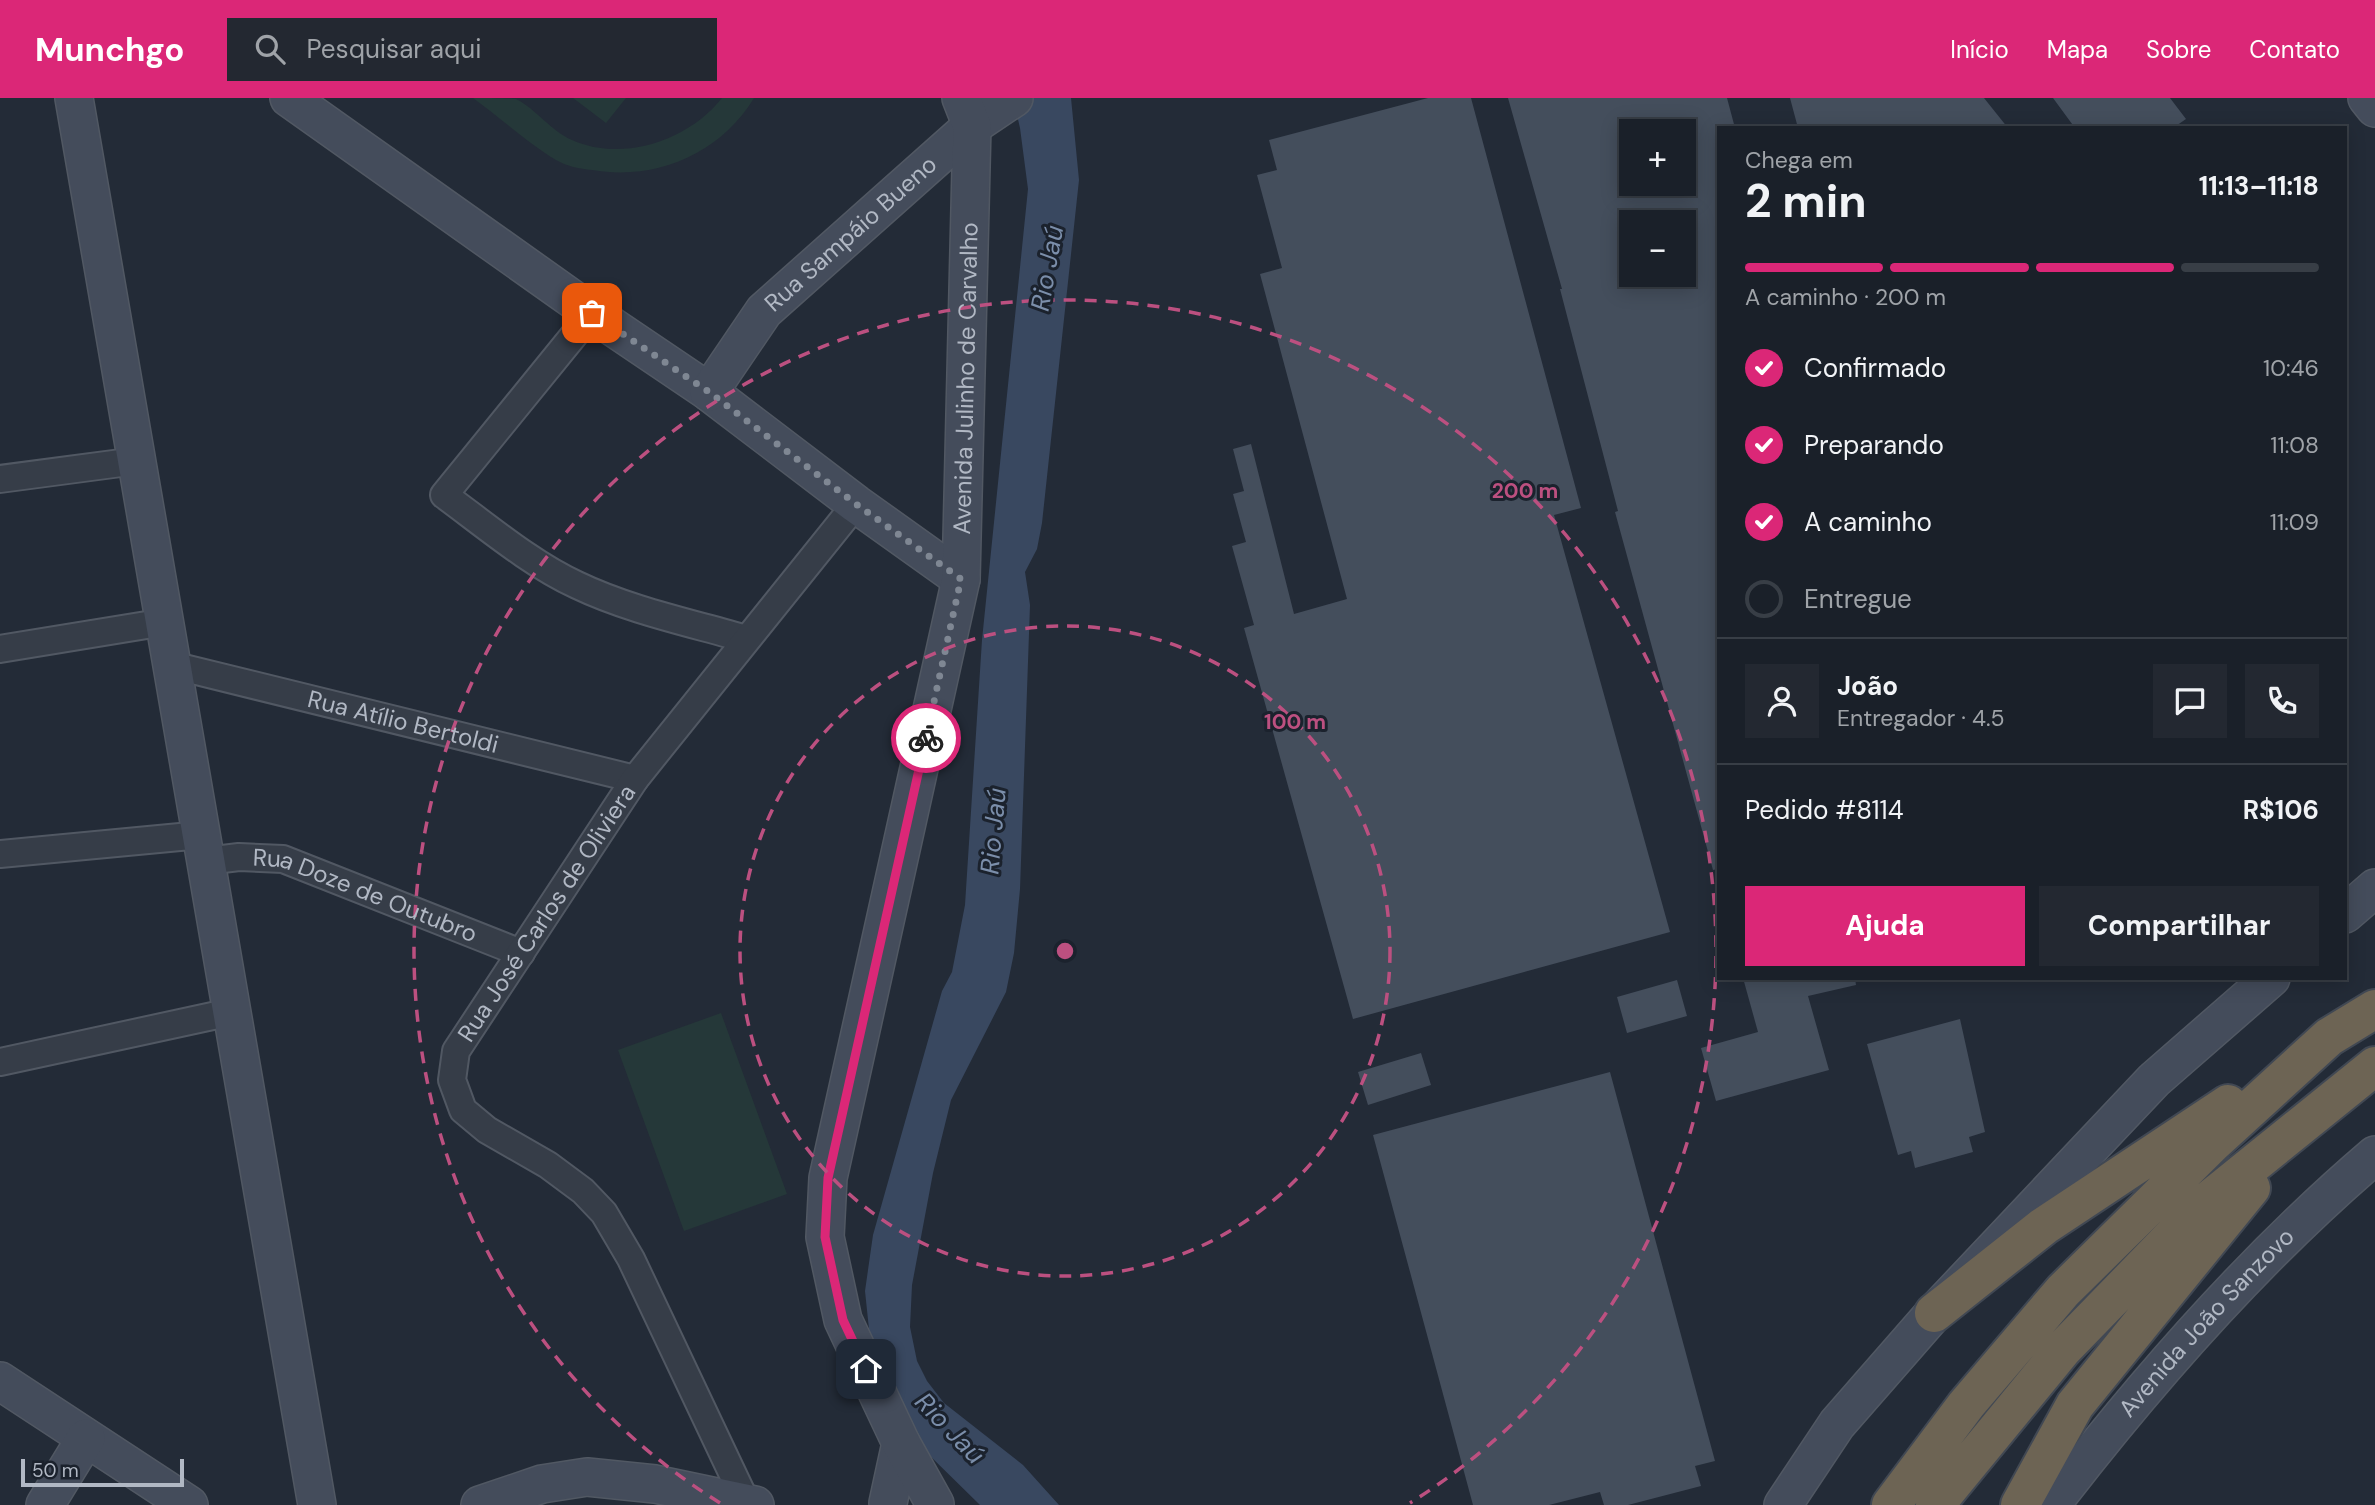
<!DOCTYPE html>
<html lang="pt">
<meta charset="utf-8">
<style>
:root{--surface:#1a2029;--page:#232831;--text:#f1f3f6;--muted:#9fa3a8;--line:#383e46;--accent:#db2777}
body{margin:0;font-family:"DM Sans",sans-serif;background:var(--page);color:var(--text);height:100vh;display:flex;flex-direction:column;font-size:26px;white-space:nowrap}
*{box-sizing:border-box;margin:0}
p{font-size:23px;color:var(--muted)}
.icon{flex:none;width:38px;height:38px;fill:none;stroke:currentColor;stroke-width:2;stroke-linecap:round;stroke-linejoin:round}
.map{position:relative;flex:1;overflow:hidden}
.panel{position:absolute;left:1717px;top:28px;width:630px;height:854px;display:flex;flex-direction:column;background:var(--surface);border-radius:0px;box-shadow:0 4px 18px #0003,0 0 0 2px var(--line)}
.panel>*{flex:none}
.tools{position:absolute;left:1619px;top:21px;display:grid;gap:14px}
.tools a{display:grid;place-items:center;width:77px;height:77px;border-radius:0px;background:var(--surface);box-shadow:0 4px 18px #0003,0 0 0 2px var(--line);font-size:35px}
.scale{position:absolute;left:21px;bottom:18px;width:163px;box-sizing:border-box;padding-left:7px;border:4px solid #b1b8c4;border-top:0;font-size:19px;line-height:24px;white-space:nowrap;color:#b1b8c4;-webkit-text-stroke:5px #1b222d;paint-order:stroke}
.pin{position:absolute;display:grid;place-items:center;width:60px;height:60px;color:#fff;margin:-30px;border-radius:14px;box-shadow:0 4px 10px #0006}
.courier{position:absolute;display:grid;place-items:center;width:70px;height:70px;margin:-35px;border:5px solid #db2777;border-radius:50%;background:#fff;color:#222;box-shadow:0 2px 9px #0007}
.summary em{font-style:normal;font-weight:700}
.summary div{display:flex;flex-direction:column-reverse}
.summary{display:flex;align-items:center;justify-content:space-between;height:119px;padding:0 28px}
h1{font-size:46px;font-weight:700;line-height:52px}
.bar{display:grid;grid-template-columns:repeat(4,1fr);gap:10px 7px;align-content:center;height:84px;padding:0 28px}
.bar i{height:9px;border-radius:5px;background:var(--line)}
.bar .active{background:var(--accent)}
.bar p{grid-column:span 4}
.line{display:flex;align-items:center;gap:18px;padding:0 28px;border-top:2px solid var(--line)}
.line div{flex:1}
.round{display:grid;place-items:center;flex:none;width:74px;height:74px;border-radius:0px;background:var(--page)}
ol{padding:0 28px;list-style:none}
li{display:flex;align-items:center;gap:21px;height:77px}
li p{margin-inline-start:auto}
li .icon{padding:7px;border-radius:50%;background:var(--accent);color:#fff;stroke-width:4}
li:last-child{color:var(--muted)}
li i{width:38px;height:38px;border:4px solid var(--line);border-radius:50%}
.action{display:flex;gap:14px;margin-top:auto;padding:14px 28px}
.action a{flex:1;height:80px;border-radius:0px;background:var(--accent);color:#fff;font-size:28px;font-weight:700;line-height:80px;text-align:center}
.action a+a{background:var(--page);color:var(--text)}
header{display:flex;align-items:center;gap:42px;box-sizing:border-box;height:98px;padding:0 35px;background:var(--accent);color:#fff}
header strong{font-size:33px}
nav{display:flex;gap:38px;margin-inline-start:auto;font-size:24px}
.search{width:490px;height:63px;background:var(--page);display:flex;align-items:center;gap:18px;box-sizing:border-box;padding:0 24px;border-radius:0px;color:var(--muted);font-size:26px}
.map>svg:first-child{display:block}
.garden{fill:#253839}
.water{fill:#394860}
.building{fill:#444e5c;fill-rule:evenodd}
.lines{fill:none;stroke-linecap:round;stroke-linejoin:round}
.street-casing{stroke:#515863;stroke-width:30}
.secondary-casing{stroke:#515863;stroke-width:40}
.highway-casing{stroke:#414853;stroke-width:42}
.street{stroke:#363d48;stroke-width:26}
.secondary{stroke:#444c5b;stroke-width:37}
.highway{stroke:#6d6454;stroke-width:38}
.done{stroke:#7f8793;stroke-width:7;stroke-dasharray:0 12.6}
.route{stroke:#db2777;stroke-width:9}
.ring{fill:none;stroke:#bc5080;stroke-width:3.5;stroke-dasharray:12 9}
.labels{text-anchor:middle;stroke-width:6;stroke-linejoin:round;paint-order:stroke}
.street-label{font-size:24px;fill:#b1b8c4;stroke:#1b222d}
.water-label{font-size:26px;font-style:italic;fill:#7b8eaa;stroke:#1b222d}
.centre{fill:#bc5080;stroke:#1b222d;stroke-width:3.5}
.ring-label{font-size:21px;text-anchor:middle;font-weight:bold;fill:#bc5080;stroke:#1b222d;stroke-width:6;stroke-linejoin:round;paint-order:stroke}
</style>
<header>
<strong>Munchgo</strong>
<div class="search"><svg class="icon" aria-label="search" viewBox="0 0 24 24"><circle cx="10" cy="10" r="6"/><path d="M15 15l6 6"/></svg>Pesquisar aqui</div>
<nav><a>Início</a><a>Mapa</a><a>Sobre</a><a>Contato</a></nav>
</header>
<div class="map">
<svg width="2375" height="1407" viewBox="0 0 2375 1407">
<rect width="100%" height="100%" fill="#232b37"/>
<!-- garden -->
<path class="garden" d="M473 0C485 0 506 0 516 1 536 11 551 33 572 42 623 65 689 42 722 0H754C720 56 656 83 592 72 580 71 566 68 556 62 529 46 499 19 473 0Z
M573 0H626L606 25Z
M721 915 787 1096 684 1133 618 952Z"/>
<!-- water -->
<path class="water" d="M1013 0H1071L1079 82 1042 425 1037 451 1025 474 1030 507 1020 791 1014 855 1006 894 951 1002 933 1075 912 1187 910 1229 917 1263 927 1283 944 1305 1023 1367 1059 1407H980L925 1353 871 1250 865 1193 873 1137 942 893 952 874 965 807 982 542 1028 91 1020 30Z"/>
<!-- building -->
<path class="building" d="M1428 0H1471L1581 410 1554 417 1670 834 1353 921 1244 530 1254 527 1232 448 1246 444 1233 396 1244 393 1233 351 1251 346 1294 516 1347 501 1260 176 1282 170 1257 77 1277 72 1269 42Z
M1508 0H1727L1735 30H1718V771L1713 772 1615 414 1618 413 1560 191H1562ZM1631 33H1684V86H1631ZM1631 124H1684V177H1631Z
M1790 0H1984L2008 30H1798Z
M2053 0H2170L2186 21 2173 30H2075Z
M1743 880H1855L1856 887 1808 898 1829 972 1716 1003 1701 950 1758 934Z
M1677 882 1687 918 1627 935 1617 899Z
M1960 921 1985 1034 1969 1039 1973 1054 1915 1070 1911 1053 1898 1057 1867 946Z
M1421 955 1431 987 1368 1007 1358 974Z
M1610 974 1715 1363 1695 1368 1701 1388 1628 1407H1604L1600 1394 1549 1407H1473L1373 1037Z"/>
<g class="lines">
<!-- street casing -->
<g class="street-casing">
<g id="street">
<path d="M592 215 444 397C485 427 531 466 577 487 629 512 691 525 746 541"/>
<path d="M0 381 136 363"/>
<path d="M0 551 165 524"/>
<path id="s1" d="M172 567 635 681"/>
<path d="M0 756 201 737"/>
<path id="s2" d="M206 763 239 759 283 761 521 855"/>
<path d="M0 964 231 914"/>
<path id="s3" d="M746 1404 631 1161 604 1115 583 1093 548 1067 487 1032 463 1012 452 982 456 953 635 681 856 406"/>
</g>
</g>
<!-- secondary casing -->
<g class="secondary-casing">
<g id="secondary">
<path d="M74 0 317 1407"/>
<path d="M289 0 592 215 709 294 856 406 961 481"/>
<path d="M2367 0 2375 10"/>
<path id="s4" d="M709 294 764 213 972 28 1014 0"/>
<path d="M2345 816 2375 790"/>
<path d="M0 1283 189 1407"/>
<path d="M888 1405 901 1345"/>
<path id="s5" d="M935 1406 901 1345 843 1222 825 1139 828 1080 961 481 972 28 961 0"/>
<path d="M45 1407 86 1340"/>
<path d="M480 1407 542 1386 587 1379 655 1386 755 1407"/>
<path d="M1783 1407 1837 1326 1934 1215 2154 982 2271 880"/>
<path id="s6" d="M2051 1407C2148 1281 2254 1160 2375 1057"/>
</g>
</g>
<!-- highway casing -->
<g class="highway-casing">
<path id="highway" d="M1934 1215 2044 1128 2228 1006
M1891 1407 1966 1307 2063 1193 2213 1045 2329 939 2375 911
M1935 1407 2063 1251 2204 1106 2375 968
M2020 1407 2075 1307 2251 1090"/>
</g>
<!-- street -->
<use href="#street" class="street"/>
<!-- secondary -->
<use href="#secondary" class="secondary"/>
<!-- highway -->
<use href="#highway" class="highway"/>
</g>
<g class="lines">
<!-- done -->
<path class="done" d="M592 215 709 294 856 406 961 481 926 640"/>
<!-- route -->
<path class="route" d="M866 1271 843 1222 825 1139 828 1080 926 640"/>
</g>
<!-- distance rings -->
<g class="ring">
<circle cx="1065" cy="853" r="325"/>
<path d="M720 1405A651 651 0 1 1 1410 1405"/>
</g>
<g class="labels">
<!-- street labels -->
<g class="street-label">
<text dy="8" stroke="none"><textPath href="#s4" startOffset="214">Rua Sampáio Bueno</textPath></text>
<text dy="8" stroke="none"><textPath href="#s5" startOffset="1164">Avenida Julinho de Carvalho</textPath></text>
<text dy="8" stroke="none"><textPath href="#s1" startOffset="238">Rua Atílio Bertoldi</textPath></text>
<text dy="8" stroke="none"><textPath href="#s2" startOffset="166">Rua Doze de Outubro</textPath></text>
<text dy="8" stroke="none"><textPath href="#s3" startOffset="724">Rua José Carlos de Oliviera</textPath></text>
<text dy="8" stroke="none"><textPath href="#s6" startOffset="240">Avenida João Sanzovo</textPath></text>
</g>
<!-- water labels -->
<g class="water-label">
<text transform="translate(1047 170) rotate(-80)" y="9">Rio Jaú</text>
<text transform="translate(993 733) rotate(-85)" y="9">Rio Jaú</text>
<text transform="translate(950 1330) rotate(46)" y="9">Rio Jaú</text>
</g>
</g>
<circle cx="1065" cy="853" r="10" class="centre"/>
<g class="ring-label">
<text x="1525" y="400">200 m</text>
<text x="1295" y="631">100 m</text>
</g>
</svg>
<div class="tools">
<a>+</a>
<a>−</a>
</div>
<div class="scale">50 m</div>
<div class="pin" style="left:592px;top:215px;background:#ea580c"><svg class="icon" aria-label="bag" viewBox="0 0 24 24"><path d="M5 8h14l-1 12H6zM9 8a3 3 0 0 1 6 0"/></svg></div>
<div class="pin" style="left:866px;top:1271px;background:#1f2937"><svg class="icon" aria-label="home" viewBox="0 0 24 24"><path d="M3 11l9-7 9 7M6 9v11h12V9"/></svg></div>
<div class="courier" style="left:926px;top:640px"><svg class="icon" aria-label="bike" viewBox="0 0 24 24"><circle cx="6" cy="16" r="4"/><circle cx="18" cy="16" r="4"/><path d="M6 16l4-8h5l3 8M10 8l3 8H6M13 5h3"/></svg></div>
<section class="panel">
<div class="summary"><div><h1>2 min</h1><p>Chega em</p></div><em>11:13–11:18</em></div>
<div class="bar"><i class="active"></i><i class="active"></i><i class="active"></i><i></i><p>A caminho · 200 m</p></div>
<ol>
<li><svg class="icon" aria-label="check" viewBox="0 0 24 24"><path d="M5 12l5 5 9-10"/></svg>Confirmado<p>10:46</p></li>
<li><svg class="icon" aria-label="check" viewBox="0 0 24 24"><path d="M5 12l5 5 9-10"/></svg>Preparando<p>11:08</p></li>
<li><svg class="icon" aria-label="check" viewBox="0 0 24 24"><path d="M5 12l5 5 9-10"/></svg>A caminho<p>11:09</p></li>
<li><i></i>Entregue</li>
</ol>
<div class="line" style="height:126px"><a class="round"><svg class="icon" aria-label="person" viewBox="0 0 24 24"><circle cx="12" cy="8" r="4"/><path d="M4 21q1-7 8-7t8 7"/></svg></a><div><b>João</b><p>Entregador · 4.5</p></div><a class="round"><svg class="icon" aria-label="chat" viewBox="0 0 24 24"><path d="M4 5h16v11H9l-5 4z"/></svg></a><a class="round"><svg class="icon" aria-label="phone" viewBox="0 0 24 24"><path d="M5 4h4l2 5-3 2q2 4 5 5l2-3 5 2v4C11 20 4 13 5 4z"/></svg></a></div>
<div class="line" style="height:91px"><div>Pedido #8114</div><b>R$106</b></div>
<div class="action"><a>Ajuda</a><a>Compartilhar</a></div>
</section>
</div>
